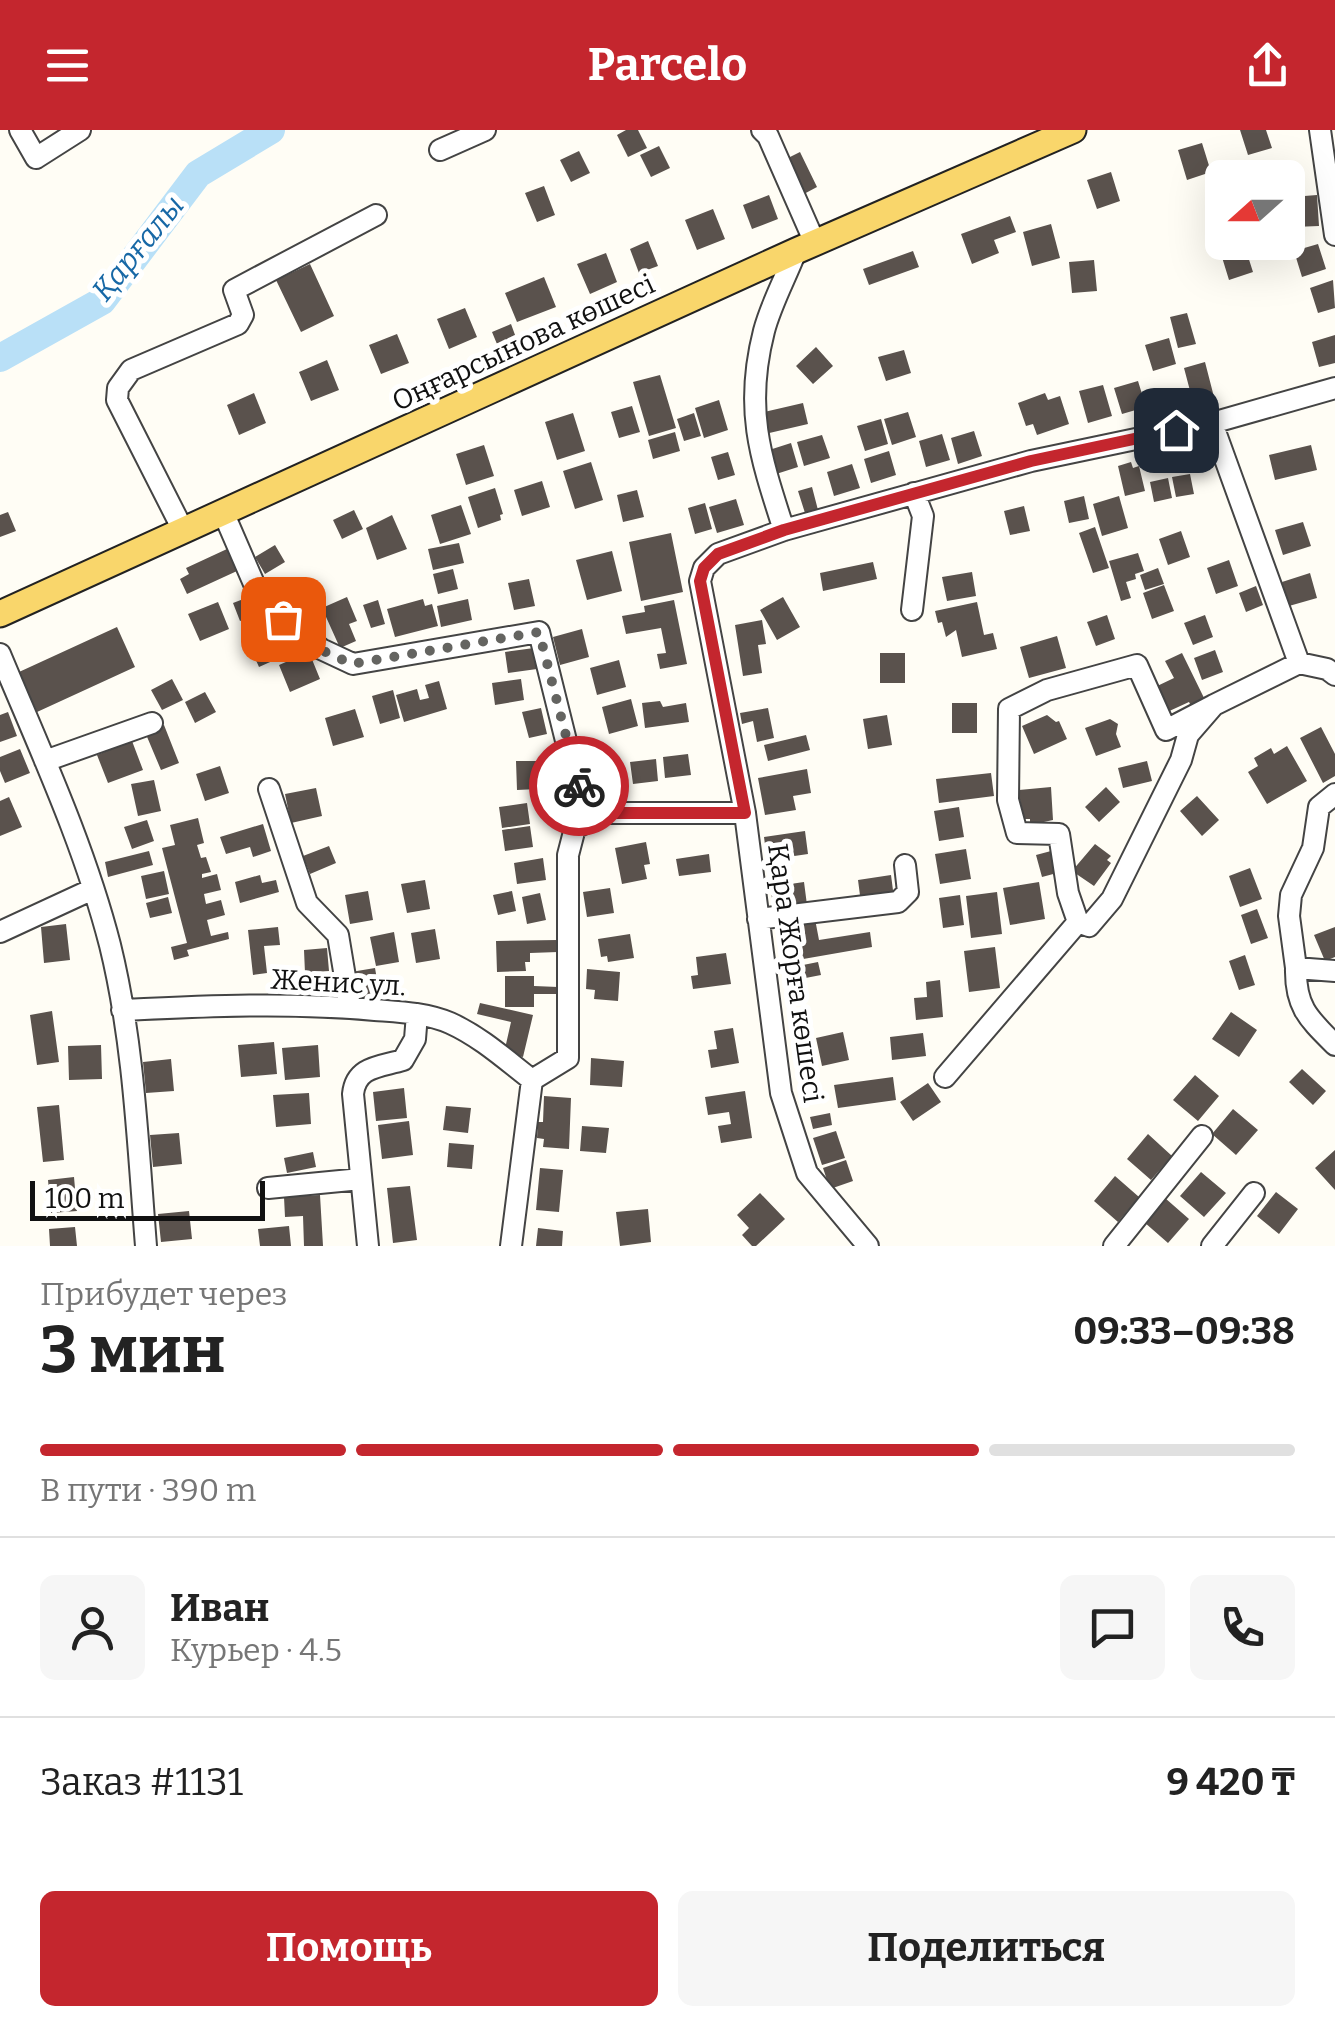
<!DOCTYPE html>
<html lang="ru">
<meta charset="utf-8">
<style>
:root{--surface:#fff;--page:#f6f6f6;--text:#222;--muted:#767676;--line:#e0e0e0;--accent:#c4262e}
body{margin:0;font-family:Bitter,serif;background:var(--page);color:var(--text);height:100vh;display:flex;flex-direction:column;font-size:38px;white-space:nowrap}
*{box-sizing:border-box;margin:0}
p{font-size:32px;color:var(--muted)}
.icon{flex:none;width:55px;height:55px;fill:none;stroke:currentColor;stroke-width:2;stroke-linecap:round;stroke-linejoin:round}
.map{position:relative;height:1116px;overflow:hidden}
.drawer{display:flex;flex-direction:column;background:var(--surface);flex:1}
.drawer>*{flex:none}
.needle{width:65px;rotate:249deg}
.fabs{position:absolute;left:1205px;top:30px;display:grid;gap:20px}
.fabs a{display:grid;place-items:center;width:100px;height:100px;border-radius:15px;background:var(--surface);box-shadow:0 10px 40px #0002;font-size:50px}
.scale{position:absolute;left:30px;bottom:25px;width:235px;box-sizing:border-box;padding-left:10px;border:5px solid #111;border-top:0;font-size:28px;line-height:35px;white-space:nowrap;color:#111;-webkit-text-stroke:8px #fff;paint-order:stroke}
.pin{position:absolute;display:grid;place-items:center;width:85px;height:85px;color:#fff;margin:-42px;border-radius:20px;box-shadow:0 5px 15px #0006}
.courier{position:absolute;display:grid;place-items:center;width:100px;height:100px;margin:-50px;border:8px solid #c4262e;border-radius:50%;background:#fff;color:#222;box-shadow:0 2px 12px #0007}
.head em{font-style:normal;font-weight:700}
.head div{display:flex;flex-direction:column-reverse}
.head{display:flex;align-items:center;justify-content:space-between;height:170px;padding:0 40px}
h1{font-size:65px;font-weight:700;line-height:75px}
.bar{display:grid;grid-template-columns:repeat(4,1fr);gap:15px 10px;align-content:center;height:120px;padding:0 40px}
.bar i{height:12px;border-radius:8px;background:var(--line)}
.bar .current{background:var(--accent)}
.bar p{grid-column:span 4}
.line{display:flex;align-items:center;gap:25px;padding:0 40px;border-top:2px solid var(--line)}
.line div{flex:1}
.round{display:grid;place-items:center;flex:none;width:105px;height:105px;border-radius:15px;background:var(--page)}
.button{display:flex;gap:20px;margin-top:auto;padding:20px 40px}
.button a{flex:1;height:115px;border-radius:15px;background:var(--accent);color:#fff;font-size:40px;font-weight:700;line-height:115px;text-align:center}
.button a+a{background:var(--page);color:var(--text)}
header{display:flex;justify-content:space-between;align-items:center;height:130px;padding:0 40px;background:var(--accent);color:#fff;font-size:45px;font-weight:700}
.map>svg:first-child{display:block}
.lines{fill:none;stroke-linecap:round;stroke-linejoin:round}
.river{stroke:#b9e0f7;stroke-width:28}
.building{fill:#5a524d}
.minor-casing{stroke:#444;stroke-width:24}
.major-casing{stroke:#222;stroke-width:29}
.minor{stroke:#fff;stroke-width:20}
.major{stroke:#f9d66b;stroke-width:25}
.done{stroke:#646461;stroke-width:10;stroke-dasharray:0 18}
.route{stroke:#c4262e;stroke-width:12}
.labels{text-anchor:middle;stroke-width:10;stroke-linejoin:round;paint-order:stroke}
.street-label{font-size:28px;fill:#111;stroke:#fff}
.water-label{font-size:30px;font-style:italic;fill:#1768a6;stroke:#fff}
</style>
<header><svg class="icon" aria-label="menu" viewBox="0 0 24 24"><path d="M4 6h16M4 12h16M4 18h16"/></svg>Parcelo<svg class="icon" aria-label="share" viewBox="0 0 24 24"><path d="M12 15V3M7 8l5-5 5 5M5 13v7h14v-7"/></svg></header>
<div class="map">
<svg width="1335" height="1116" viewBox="0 0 1335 1116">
<rect width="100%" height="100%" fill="#fffdf5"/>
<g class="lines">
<!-- river -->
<path class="river" d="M0 228 102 171 198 44 271 0"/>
</g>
<!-- building -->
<path class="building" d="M626 0H638L647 18 628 27 617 5Z
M1240 0H1266L1272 18 1248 25Z
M1202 13 1211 42 1187 50 1178 20Z
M659 16 670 38 651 47 640 25Z
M579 21 590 43 571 52 560 30Z
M800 22 817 57 802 65 784 30Z
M1111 42 1120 71 1097 79 1087 50Z
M544 56 555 85 537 92 525 63Z
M769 65 778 89 752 99 743 75Z
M1317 65 1319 96 1294 97 1292 67Z
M713 79 725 109 697 120 685 90Z
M1010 86 1016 102 994 110 999 123 972 134 961 104Z
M1051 94 1060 128 1032 136 1023 102Z
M648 111 658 136 639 143 630 119Z
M1318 114 1326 139 1302 147 1294 121Z
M1245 117 1253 142 1229 150 1221 124Z
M913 121 919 137 869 155 863 139Z
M606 123 617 152 590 164 577 134Z
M1094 130 1097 161 1072 163 1069 132Z
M310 134 334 186 301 202 276 150Z
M544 147 556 177 517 192 505 163Z
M1333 150 1335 178 1318 183 1310 158Z
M465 178 477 207 449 219 437 189Z
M1187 183 1196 214 1178 218 1170 187Z
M511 194 522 224 504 231 492 202Z
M397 204 409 233 381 244 369 215Z
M1335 205V233L1319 237 1312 212Z
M1169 208 1176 234 1153 241 1145 215Z
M816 217 833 236 813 254 796 236Z
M904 220 911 243 886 251 878 227Z
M327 230 339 260 311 271 299 242Z
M1205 232 1214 267 1193 272 1184 238Z
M660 245 676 298 649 306 633 252Z
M1138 251 1146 277 1122 284 1114 258Z
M1103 255 1112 286 1088 293 1079 261Z
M254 263 266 293 239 305 227 275Z
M1045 263 1048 270 1060 266 1069 294 1037 305 1033 294 1026 296 1018 273Z
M719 270 728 300 704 308 695 278Z
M803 273 808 294 765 304 760 283Z
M632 276 640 302 619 308 611 282Z
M908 282 916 307 892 315 884 289Z
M573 283 585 321 557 330 545 292Z
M694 283 701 306 684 311 677 289Z
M881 289 888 314 865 321 857 296Z
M974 301 982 326 958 334 951 308Z
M675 302 680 321 653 329 648 310Z
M942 304 950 330 926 337 919 311Z
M822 305 830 328 804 336 797 312Z
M791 313 798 337 773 345 766 321Z
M484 315 494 346 466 355 456 324Z
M1311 315 1317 340 1275 350 1269 325Z
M889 321 896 345 871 353 864 329Z
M728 322 735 345 718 350 711 327Z
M591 332 603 370 575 379 563 341Z
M1131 332 1133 338 1139 336 1145 361 1125 366 1118 336Z
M852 334 860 358 834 366 827 342Z
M1190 344 1194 364 1176 367 1172 347Z
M1168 348 1172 368 1154 372 1150 352Z
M542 351 550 377 522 386 514 360Z
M812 357 818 380 805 383 798 361Z
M495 358 503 384 500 385 501 390 478 398 468 367Z
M637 360 644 387 623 392 617 365Z
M1084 366 1089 389 1069 393 1064 371Z
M1119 366 1128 398 1102 406 1093 374Z
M736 369 744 395 717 403 709 377Z
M705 373 712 399 695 404 688 378Z
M461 375 471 404 440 414 431 385Z
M1024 376 1030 401 1010 405 1004 381Z
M354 380 363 399 342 409 333 390Z
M8 382 16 401 0 407V385Z
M392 385 407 419 377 430 366 398Z
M1303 392 1311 416 1283 425 1275 400Z
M1095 397 1109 438 1093 443 1079 403Z
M1181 401 1190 427 1168 435 1159 409Z
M671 403 683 462 641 471 629 412Z
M459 413 464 433 433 440 428 419Z
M275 415 285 432 265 444 255 427Z
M227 419 237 441 187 464 180 449 189 444 186 438Z
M612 421 622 461 587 470 576 430Z
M1138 423 1144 441 1135 444 1136 449 1126 452 1131 468 1121 471 1109 431Z
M1229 430 1238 456 1216 464 1207 438Z
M873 432 877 449 823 461 820 443Z
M1158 438 1164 454 1145 460 1140 445Z
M453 439 458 459 438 464 433 444Z
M972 442 976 466 947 471 942 447Z
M1310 443 1317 468 1289 476 1282 452Z
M529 449 535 476 514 480 508 453Z
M277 451 322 492 310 505 265 464Z
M1164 455 1174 481 1152 489 1143 463Z
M1256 456 1263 475 1246 482 1239 463Z
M254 465 261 483 240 491 233 473Z
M347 467 357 491 349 494 356 511 340 518 322 478Z
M783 467 800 497 777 510 760 480Z
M423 469 425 476 432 474 438 496 395 507 387 479Z
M468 469 472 490 441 497 437 476Z
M378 470 385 494 371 498 363 475Z
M674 470 687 534 660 539 657 524 666 523 661 498 626 504 622 486 645 482 644 476Z
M218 472 229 499 200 511 188 484Z
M977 472 984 505 993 503 997 519 962 527 956 500 946 507 942 492 938 493 935 481Z
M1107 485 1115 509 1096 516 1087 492Z
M1205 485 1213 507 1193 515 1184 493Z
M762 490 766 514 758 515 762 543 743 546 735 495Z
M117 497 135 537 37 582 19 542Z
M276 498 288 524 259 537 247 510Z
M582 499 589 527 560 535 553 507Z
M1057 506 1066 538 1029 548 1020 517Z
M534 518 537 539 508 543 505 522Z
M1215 520 1223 542 1202 550 1194 528Z
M309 522 320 549 290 562 279 535Z
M880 523H905V553H880Z
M1182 523 1206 572 1192 578 1189 572 1165 583 1153 558 1174 548 1165 531Z
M619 530 626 557 597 565 590 538Z
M172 549 183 570 162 580 151 560Z
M521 549 524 570 495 575 492 553Z
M439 551 447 579 404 592 396 565 417 559 420 570 429 568 425 555Z
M393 560 400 588 380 594 372 566Z
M205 562 216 582 195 593 185 572Z
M631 569 638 596 609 604 602 577Z
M660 571 663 577 686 573 689 592 645 598 642 573Z
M952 573H977V603H952Z
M541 578 547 604 529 608 522 582Z
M768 578 774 608 757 612 753 591 742 594 740 583Z
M355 579 364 607 333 616 325 588Z
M8 582 17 606 0 612V585Z
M887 585 892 615 868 619 863 589Z
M1047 585 1056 592 1059 591 1067 609 1034 624 1022 596Z
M1110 589 1118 594 1116 604 1121 617 1096 626 1085 598Z
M164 595 179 633 161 640 145 602Z
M1321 597 1335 624V646L1323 653 1300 608Z
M806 605 810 620 768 631 764 615Z
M132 611 143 640 108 653 97 625Z
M1287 616 1307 651 1267 674 1248 642 1258 636 1254 628 1271 618 1274 624Z
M20 619 30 643 5 653 0 641V627Z
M688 624 691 645 665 648 663 627Z
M656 629 658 651 633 654 630 632Z
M516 631H538V659L517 660Z
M1147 631 1152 651 1123 658 1118 638Z
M220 636 229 663 205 671 196 644Z
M807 639 811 663 793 666 796 680 765 685 758 648Z
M991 643 994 666 939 673 936 649Z
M154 650 161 681 138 686 131 654Z
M1051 657 1053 690 1030 695V689H1022L1019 660Z
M1106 657 1120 672 1099 692 1085 677Z
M316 658 322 686 291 693 285 664Z
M1197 666 1219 690 1202 706 1180 681Z
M9 667 22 697 0 706V671Z
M527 673 530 694 502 698 499 677Z
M959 677 964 707 939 711 934 681Z
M198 688 204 713 197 715 201 728 206 727 211 742 202 744V748L217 744 221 760 204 764 206 774 221 770 225 785 207 790 211 806 228 802 229 809 187 820 189 826 174 830 171 817 187 813 162 718 175 715 170 695Z
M147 690 154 711 132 719 124 697Z
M263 694 271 721 253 727 250 717 226 724 220 707Z
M530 696 533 717 505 721 502 700Z
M805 701 808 724 767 730 764 707Z
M646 712 650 734 644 735 647 749 622 754 615 718Z
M1095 714 1111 726 1107 730 1111 733 1094 756 1072 741Z
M329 716 336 733 310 744 303 726Z
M966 719 971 749 940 754 935 724Z
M149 721 153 735 108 747 105 732Z
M1051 721 1057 743 1042 747 1036 725Z
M709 724 711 742 679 746 676 729Z
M543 728 546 750 517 754 514 733Z
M1250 738 1262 769 1240 777 1229 746Z
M164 741 169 764 146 769 141 746Z
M260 745 262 753 276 750 279 762 240 773 235 752Z
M891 745 894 768 861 773 858 750Z
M425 750 430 779 407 783 401 754Z
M804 752 807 775 774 779 770 757Z
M1039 752 1045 789 1010 795 1003 758Z
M610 758 614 783 587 787 583 762Z
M368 761 373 790 350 794 345 765Z
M512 761 516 781 498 785 493 765Z
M997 762 1002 804 971 808 966 766Z
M540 763 546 790 527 794 522 767Z
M960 765 964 795 943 798 939 768Z
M168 767 172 783 150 788 146 773Z
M1257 779 1268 808 1251 814 1241 785Z
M815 789 819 810 870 802 872 817 786 832 780 795Z
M66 794 70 830 44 833 41 797Z
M278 797 280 815 264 816 267 843 253 845 248 800Z
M1335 797V827L1325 831 1314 805Z
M435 799 440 829 416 833 411 803Z
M394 802 399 832 376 836 370 807Z
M630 804 634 828 608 832 607 826 601 827 598 809Z
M558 810V822L530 823V832H525L526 841 497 842 496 811Z
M995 817 1000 858 969 862 964 821Z
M327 818 329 841 305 843 304 820Z
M726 823 731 854 693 859 691 846 698 845 696 827Z
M1245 825 1255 855 1239 860 1229 831Z
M818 832 821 845 790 851 788 838Z
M375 838 380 867 356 871 351 842Z
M587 839 620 842 618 871 594 869 595 860 586 859Z
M505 846H534V856L558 857V864H534V877H505Z
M940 850 943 887 916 890 914 868 927 867 926 852Z
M480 873 533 885 523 927 504 923 511 892 477 884Z
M52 881 59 932 37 935 30 885Z
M1231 882 1257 900 1239 927 1212 909Z
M733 898 739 933 711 938 708 920 717 919 714 901Z
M843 902 849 930 822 936 816 908Z
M923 903 926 926 892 930 890 907Z
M274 912 277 944 241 947 238 915Z
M101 915 102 949 69 950 68 916Z
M318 915 320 947 285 950 282 918Z
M591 928 624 931 622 957 590 955Z
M171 929 174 961 146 963 143 932Z
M1302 939 1326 961 1313 975 1289 952Z
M1195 945 1219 966 1198 991 1173 970Z
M893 947 896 970 838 978 834 955Z
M928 953 941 972 913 991 900 972Z
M404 958 407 988 376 991 373 962Z
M745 961 752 1008 721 1013 718 996 731 994 729 982 708 985 705 967Z
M309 963 311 994 276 997 273 965Z
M544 966 571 968 569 1019 543 1017 544 1009 537 1008 538 992H543Z
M59 975 64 1030 43 1032 37 977Z
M446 976 471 978 468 1003 443 1000Z
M1233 979 1258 1000 1236 1025 1212 1004Z
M830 983 832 995 813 999 810 987Z
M409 991 413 1025 382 1029 378 995Z
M582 996 609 998 606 1023 580 1021Z
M836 1001 845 1028 822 1035 813 1008Z
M179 1003 182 1034 153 1037 150 1005Z
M1148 1004 1172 1026 1151 1050 1127 1029Z
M449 1013 474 1015 472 1039 447 1037Z
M1335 1020V1060L1315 1038Z
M313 1022 316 1037 287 1043 284 1028Z
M846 1030 853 1051 830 1059 823 1038Z
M540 1038 563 1040 559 1082 536 1080Z
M1201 1042 1226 1063 1204 1087 1180 1066Z
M1115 1046 1139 1067 1118 1092 1094 1071Z
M74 1047 77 1081 51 1083 48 1050Z
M410 1056 417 1110 393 1113 387 1058Z
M1276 1062 1298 1079 1279 1104 1257 1086Z
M760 1063 785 1089 756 1116H752L742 1105 749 1098 737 1085Z
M320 1065 323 1116H304L303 1086 285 1087 284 1067Z
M1165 1068 1189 1089 1168 1113 1144 1092Z
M648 1079 651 1112 620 1116 616 1082Z
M189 1081 192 1109 161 1112 158 1084Z
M289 1096 291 1116H260L258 1099Z
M75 1097 77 1116H50L49 1099Z
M538 1098 563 1101 562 1116H536Z"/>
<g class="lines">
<!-- minor casing -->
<g class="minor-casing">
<path id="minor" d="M20 0 36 28 80 0
M762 0 768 6 815 113
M1320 0 1335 105
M440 20 485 0
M1212 293 1299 533
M223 382 255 456 283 489 321 519 353 534 539 502 576 651 588 670 606 683
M183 400 117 270 118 258 131 240 238 194 243 185 234 160 376 85
M784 400C760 326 744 279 764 201 771 174 786 147 796 121
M912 480 923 386 914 363
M0 524C40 620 84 714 110 815 134 912 138 1017 146 1116
M1214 575 1166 600 1137 535 1047 560 1009 579 1008 670 1017 703 1059 704 1068 763 1078 792 1089 796 1112 769 1181 630 1188 605 1214 575 1299 533 1327 539 1335 545
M45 631 152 593
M269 659 307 773 338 805 350 877
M758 789 898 772 908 762 905 735
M0 802 93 759
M1296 838 1289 786 1291 765 1313 718 1319 677 1335 664
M1335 841 1296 838C1295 877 1309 889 1335 915
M122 880C207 876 290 872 375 880 400 882 427 883 450 893 481 907 506 930 532 950
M945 947 1078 792
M532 950 568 928V725L575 698 606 683H745
M268 1058 361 1049
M368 1116 353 964C356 936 380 937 403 930L415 909 417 884
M511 1116 532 950
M868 1116 807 1043 781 963 745 683 700 451 704 438 718 424 784 400 1031 331 1212 293 1335 258
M1114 1116 1202 1006
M1212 1116 1254 1063"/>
</g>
<!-- major casing -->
<g class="major-casing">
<path id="major" d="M0 484 796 121 1073 0"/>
</g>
<!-- minor -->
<use href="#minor" class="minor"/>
<!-- major -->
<use href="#major" class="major"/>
</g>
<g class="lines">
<!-- done -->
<path class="done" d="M283 489 321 520 352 534 539 502 579 656"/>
<!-- route -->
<path class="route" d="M579 656 588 670 606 683H745L700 451 704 438 718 424 784 400 1031 331 1176 300"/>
</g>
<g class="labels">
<!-- street labels -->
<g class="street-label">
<text transform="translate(523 212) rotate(-25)" y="10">Оңғарсынова көшесі</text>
<text transform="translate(796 843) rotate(82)" y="10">Қара Жорға көшесі</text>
<text transform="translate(338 852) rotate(3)" y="10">Женис ул.</text>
</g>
<!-- water labels -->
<g class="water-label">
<text transform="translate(138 118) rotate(-51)" y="10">Қарғалы</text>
</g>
</g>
</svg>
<div class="fabs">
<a><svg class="needle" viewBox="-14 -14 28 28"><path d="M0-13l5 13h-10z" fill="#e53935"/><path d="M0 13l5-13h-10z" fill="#767676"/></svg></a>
</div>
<div class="scale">100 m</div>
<div class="pin" style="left:283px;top:489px;background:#ea580c"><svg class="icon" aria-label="bag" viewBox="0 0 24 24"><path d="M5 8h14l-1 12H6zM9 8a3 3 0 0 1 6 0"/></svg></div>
<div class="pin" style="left:1176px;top:300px;background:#1f2937"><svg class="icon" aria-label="home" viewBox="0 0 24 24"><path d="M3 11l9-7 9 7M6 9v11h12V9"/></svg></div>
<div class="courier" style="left:579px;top:656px"><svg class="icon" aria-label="bike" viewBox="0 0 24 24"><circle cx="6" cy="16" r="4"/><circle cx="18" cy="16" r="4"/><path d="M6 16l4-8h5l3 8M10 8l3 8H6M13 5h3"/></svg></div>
</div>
<section class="drawer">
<div class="head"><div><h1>3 мин</h1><p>Прибудет через</p></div><em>09:33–09:38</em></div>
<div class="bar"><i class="current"></i><i class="current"></i><i class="current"></i><i></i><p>В пути · 390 m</p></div>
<div class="line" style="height:180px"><a class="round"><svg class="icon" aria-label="person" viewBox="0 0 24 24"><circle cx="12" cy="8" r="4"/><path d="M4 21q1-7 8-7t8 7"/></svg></a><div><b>Иван</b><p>Курьер · 4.5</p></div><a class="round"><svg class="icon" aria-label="chat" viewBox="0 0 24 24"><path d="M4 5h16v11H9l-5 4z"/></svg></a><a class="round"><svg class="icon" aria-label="phone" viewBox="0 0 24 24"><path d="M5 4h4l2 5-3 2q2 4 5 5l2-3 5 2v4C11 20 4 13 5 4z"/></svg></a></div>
<div class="line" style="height:130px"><div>Заказ #1131</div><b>9 420 ₸</b></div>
<div class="button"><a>Помощь</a><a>Поделиться</a></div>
</section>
